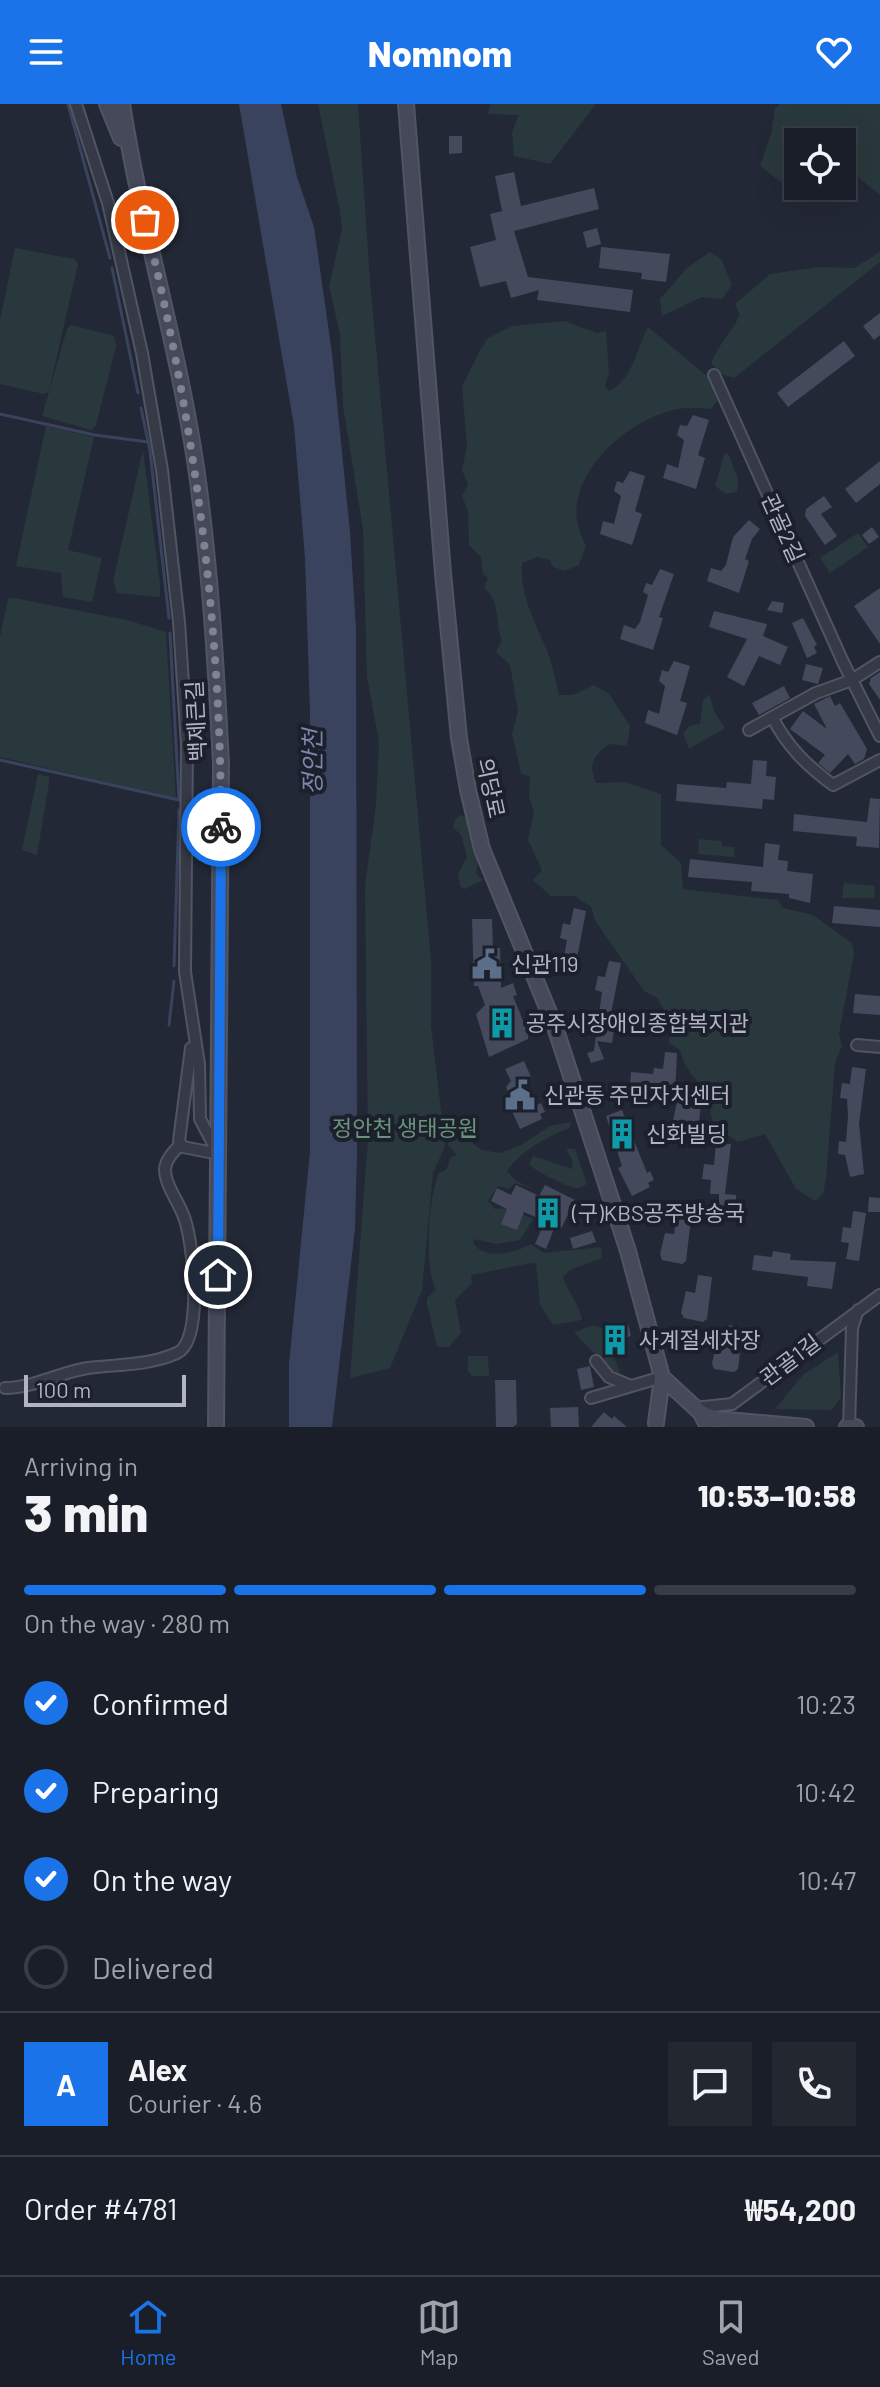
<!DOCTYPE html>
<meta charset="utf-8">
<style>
:root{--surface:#1a1e28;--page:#232730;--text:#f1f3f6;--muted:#9fa2a8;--line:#383c45;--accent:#1a73e8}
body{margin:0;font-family:Barlow,"Noto Sans KR",sans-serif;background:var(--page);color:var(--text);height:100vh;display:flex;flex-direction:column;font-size:30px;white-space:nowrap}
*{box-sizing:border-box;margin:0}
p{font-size:26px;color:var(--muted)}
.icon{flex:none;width:44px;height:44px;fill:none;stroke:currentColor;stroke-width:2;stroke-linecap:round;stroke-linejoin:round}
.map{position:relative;height:1323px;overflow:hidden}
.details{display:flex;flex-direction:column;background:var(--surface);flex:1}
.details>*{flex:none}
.controls{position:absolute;left:784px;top:24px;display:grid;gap:16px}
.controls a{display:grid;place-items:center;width:72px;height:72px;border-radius:0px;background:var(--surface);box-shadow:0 8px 32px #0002,0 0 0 2px var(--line);font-size:40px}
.scale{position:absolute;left:24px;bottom:20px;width:162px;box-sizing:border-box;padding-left:8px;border:4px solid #b1b5c3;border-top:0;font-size:22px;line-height:28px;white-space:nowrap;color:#b1b5c3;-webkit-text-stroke:6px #1c202c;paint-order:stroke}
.pin{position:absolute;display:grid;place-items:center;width:68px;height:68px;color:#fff;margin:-34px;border:4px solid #fff;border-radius:50%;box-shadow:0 2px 8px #0007}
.courier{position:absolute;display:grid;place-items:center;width:80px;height:80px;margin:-40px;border:6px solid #1a73e8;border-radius:50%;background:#fff;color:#222;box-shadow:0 2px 10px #0007}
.summary em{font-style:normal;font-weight:800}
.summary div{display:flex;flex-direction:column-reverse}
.summary{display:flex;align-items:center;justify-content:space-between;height:136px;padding:0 24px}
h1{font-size:52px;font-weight:800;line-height:60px}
.bar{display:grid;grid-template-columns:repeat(4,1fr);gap:12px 8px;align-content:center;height:96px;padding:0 24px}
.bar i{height:10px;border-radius:6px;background:var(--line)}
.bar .active{background:var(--accent)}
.bar p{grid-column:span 4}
.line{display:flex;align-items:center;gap:20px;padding:0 24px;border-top:2px solid var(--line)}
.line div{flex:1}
.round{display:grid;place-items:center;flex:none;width:84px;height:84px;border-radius:0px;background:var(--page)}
ol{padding:0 24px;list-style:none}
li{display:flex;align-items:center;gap:24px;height:88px}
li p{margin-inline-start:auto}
li .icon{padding:8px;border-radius:50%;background:var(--accent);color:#fff;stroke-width:4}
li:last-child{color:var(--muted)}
li i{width:44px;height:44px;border:4px solid var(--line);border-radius:50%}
header{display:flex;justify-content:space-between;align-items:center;height:104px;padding:0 24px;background:var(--accent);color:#fff;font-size:36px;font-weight:800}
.tab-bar{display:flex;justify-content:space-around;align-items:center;height:112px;border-top:2px solid var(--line);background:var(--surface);font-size:22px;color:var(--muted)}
.tab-bar a{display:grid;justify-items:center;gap:4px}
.tab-bar .active{color:var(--accent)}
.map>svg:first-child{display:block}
.green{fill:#29383c}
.water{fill:#3a435e}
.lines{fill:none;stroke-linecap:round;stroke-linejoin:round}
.stream{stroke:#3a435e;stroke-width:3}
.building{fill:#444a5b}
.street-casing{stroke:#515562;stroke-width:14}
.secondary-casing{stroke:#515562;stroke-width:18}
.street{stroke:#363a47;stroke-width:10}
.secondary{stroke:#45495a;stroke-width:14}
.done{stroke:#7f8492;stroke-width:8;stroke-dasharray:0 14.4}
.route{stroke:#1a73e8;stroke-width:10}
.labels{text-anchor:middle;stroke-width:8;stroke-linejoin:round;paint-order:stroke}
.street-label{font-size:22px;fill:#b1b5c3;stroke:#1c202c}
.poi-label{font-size:22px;fill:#b1b5c3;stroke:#1c202c;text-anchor:start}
.park-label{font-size:22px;fill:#6b927a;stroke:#1c202c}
.water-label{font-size:24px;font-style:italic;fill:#7c87a9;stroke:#1c202c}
</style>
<header><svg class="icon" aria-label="menu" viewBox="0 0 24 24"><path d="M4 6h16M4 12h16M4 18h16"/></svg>Nomnom<svg class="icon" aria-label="heart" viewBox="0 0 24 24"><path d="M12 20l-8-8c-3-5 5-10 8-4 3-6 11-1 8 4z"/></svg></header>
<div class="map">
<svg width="880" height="1323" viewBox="0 0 880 1323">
<rect width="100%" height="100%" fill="#232836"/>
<!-- green -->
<path class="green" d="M318 0H358L370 177 431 857V921L445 1042 433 1069 422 1186 390 1264 350 1274 368 1035 365 782 376 701 379 638 367 573 363 425 343 302 340 230 329 182 342 126 340 107Z
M490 0H596L550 60 514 52 512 28 519 11 488 10Z
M780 0H880V91L842 60V38H836L822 25 811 38H798V55L780 78 760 62 771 30 775 4Z
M15 144 74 155 78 160 49 287 44 290 0 280V216Z
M710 148 721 155 732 181 722 195 702 193 662 212 660 195 687 164Z
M880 148V158L734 274 721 270 711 259C719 240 731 229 740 211L735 200 770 170 818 163 854 164Z
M565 217 597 229 606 227 609 269 605 282 609 287C632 277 637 244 648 223L713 277 717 297 711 305C699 304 684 303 673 306 620 319 551 384 586 441L579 461 565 467 553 463 550 456 537 453 522 459C520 492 533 512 545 542 552 557 555 575 559 591H573L594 581 609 590 630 622 627 642 609 640C593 653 588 659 596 679L625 678 661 690V741L681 759 683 785 778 796 783 804 813 811 852 839 854 849 839 930 842 942 835 959 826 1074 823 1090 815 1097 796 1085 765 1030 738 1038C707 1017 712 1023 710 989 694 974 685 966 680 946L669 939 670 916 657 894 644 887 596 818 591 803 575 792H551L533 776 542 766 528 736 534 709 529 693 530 673 521 669 512 630 518 607 510 561 496 548 502 536C495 519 500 494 484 484L488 474 483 470 481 453 469 441 468 407 462 392 468 381 462 366 467 342 462 283 480 246 488 234 512 222Z
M71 221 114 232 116 242 96 321 91 326 42 312 67 225Z
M46 322 94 333 68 446 102 454 92 498 63 493 61 469 16 462Z
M143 346 160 480V493L117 489 113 477Z
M728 349 738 375 737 388 726 390 715 382 724 351Z
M858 429 868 443 830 469 820 454Z
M14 494 127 516 166 528 176 695 0 653V533L8 495Z
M709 590 715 609 725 624 689 645 683 629 689 622 700 620 703 597Z
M38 670 49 673V679L37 751 22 746Z
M461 711 469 715 468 729 479 755 476 769 483 776 465 785 460 782 458 770 467 753 461 731 453 723 456 714Z
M699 735 722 737V742L735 743 734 753 698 750Z
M844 779 875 782 874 794H842Z
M571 1018 569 1024C545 1034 522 1046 507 1067L515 1076 532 1085 515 1079 509 1085 498 1082 488 1097 495 1105 508 1104 533 1115 520 1136 496 1140 474 1135 473 1139C486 1157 514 1149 531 1140L544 1149 601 1143 602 1154 570 1166 563 1173C568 1189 579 1199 582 1216L553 1221 540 1200 536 1159H532L471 1171 472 1179 455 1196 461 1229 449 1243H437L427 1200V1194L436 1186C424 1162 428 1094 439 1069L446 1066 451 1053 457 1051 448 1041 450 1035 462 1032 482 1046 500 1049 521 1041 550 1022Z
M566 1044 575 1045 587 1080C583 1082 580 1085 575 1084 566 1082 532 1066 529 1060L533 1052 572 1065 573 1058Z
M594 1221 603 1225 621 1271 608 1264 574 1228Z
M838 1248 841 1293 832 1306 775 1305 803 1271Z
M468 1252H488L489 1272H472L468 1267Z"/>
<!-- water -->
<path class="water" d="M239 0H281L297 73 314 123 332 249 350 428 356 525 357 1050 355 1125 332 1323H289V1260L310 1048V609L305 454 294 322Z"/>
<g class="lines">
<!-- stream -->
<path class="stream" d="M68 0 110 154
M112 164 138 289
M141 304 150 347 169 514
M0 310 95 331 148 338
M0 656 179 696 170 529
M174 862 179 706
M169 921 174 877"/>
</g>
<!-- building -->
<path class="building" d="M449 32H462V49L449 50Z
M514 68 521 102 594 84 599 105 514 127 528 173 633 186 630 208 537 196 539 186 511 194 506 177 480 183 470 143 496 136 490 110 502 107 495 72Z
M597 124 601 140 587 144 583 128Z
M601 143 670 150 666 178 641 175 642 169 599 164Z
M880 209V231L874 236 863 222Z
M844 237 855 252 788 303 777 289Z
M693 311 709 316 698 351 705 354 696 385 663 374 667 360 678 364 684 336 677 331 680 321 687 322Z
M880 357V380L856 399 845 385Z
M630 367 645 372 635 407 642 410 632 441 600 430 603 417 614 420 621 392 614 387 617 377 623 379Z
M824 392 832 403 821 410 837 432 825 441 805 412 806 405Z
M749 416 760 425 752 435 745 455 749 457 739 489 707 477 711 464 721 467 726 461 733 433Z
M872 423 879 433 869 440 862 431Z
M660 465 674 470 659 513 663 514 653 546 620 535 624 521 635 525 640 518 648 491 643 488 646 479 652 481Z
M880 484V540L854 502Z
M772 497 784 499 782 509 767 506Z
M714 507 767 520 763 532 788 543 780 561 759 552 744 582 727 573 747 535 709 523Z
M803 514 817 541 814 543 817 549 807 554 792 519Z
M674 557 690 562 680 597 687 599 677 631 645 619 648 606 659 610 665 582 659 577 662 566 668 568Z
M806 560 823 564 818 580 802 576Z
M880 568V596L869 580 871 574Z
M784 582 790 594 759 611 752 599Z
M830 592 835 602 840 599 867 645 864 655 855 660 848 650 830 669 818 659 825 651 790 625 803 607 827 625 814 600Z
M753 656 767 657 766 672 776 673 774 696 763 695 762 705 676 697 677 680 726 684 727 678 751 680Z
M870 694 880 695 879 744 856 742 857 733 793 727 794 710 867 718Z
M765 739 780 741 778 756 788 757 787 767 813 770 810 799 789 794V790L751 787 752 778 688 773 690 755 763 763Z
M834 802 880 806V823L832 819Z
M574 804 586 807 577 854 564 852 567 836 560 834 563 819 570 821Z
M472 815H492L493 844H500L501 884 513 879 517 891 513 892 528 929V935L489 953 476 910 485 901 478 882H474Z
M609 857 621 859 609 919 615 920 612 939 597 937 604 955 591 959 587 949 594 947 602 888 595 886 598 872 605 873Z
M855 890 880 892V911L853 909Z
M665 948 677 949 675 989 630 982 631 968 653 970 654 964 663 965Z
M524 957 531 973 524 975 535 1002 541 999 545 1008 540 1010 542 1015 520 1025 510 1003 513 1001 506 983 511 977 505 965Z
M852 963 866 965 859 1020 864 1070 850 1073 845 1051 838 1050 839 1037 846 1038 848 1012 847 995 840 994 842 979 850 980Z
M680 985 702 989 698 1030 694 1034 674 1030 671 1025Z
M622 1006 647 1069 650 1067 654 1076 648 1079 650 1083 632 1092 618 1064 622 1062 606 1012Z
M716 1039 731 1040 725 1090 736 1091V1097L744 1098 742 1115 719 1113V1090H710L711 1076 702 1075 704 1060 714 1061Z
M516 1081 539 1092 545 1081 575 1096 561 1125 555 1122 546 1145 535 1140 545 1117 524 1108 517 1126 501 1120 507 1105 491 1097 497 1084 511 1091Z
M869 1093 880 1094V1108H868Z
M853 1107 866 1109 859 1157 846 1155 849 1139 841 1138 843 1123 851 1124Z
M677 1112 691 1115 686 1157 682 1160 662 1156 660 1150 665 1129 674 1130Z
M592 1127 596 1138 573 1145 570 1134Z
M773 1147 791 1150 790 1156 836 1158 832 1185 807 1182 808 1173 752 1166 754 1151 772 1153Z
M698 1171 712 1173 707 1215 703 1218 684 1214 681 1209 686 1187 695 1189Z
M628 1220 631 1232 622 1235 626 1250 615 1252 606 1226Z
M729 1221 743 1224 738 1265 734 1268 714 1265 712 1259 717 1238 726 1239Z
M590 1262 594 1283 581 1286 577 1265Z
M495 1276H516L517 1320 513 1323H496Z
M578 1303 579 1323H551L550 1304Z
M604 1308 612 1315 614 1312 627 1323H591Z"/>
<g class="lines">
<!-- street casing -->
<g class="street-casing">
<path id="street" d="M76 0 108 99 142 249 162 366 179 518 187 641 185 868 199 960 200 1015 218 1049
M714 271 843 558 880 632
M772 613C788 643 805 660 833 681L880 656
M749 626 816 589 852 576 880 558
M857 941 880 943
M191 944 179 1037 183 1043 219 1050
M596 1257 609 1273 631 1282
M5 1284C34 1284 60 1268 88 1264 120 1260 147 1262 177 1249 204 1237 193 1140 185 1116 180 1099 165 1082 165 1065 166 1055 174 1047 181 1040
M591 1294 662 1273
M694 1304 732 1300 880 1191
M849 1323 852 1224 858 1206"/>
</g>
<!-- secondary casing -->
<g class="secondary-casing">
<path id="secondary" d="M107 0 121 34
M122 0C141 122 178 241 196 363 210 461 216 561 221 660L216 1323
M406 0 443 469 459 634 468 686 482 745 555 923 628 1147 662 1273 656 1319
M662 1273 701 1309 708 1323
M701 1309 716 1315 806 1323
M847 1323H856"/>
</g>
<!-- street -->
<use href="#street" class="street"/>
<!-- secondary -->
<use href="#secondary" class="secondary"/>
</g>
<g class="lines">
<!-- done -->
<path class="done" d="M145 116C194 315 221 518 221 723"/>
<!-- route -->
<path class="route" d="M218 1171 221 723"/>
</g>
<!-- icons -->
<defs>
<g id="civic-bare" transform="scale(2.4)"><path d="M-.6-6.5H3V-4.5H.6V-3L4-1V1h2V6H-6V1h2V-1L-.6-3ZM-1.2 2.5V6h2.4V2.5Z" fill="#5c6f8a" stroke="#1c202c" stroke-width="2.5" paint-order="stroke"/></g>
<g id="building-bare" transform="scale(2.4)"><path d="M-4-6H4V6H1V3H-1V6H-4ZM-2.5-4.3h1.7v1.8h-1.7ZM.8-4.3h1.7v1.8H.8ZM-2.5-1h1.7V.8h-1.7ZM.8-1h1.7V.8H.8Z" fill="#0f9aa8" stroke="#1c202c" stroke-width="2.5" paint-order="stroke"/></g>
</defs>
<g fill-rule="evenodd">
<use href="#civic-bare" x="487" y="860"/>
<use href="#building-bare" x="502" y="919"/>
<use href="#civic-bare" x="520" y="991"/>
<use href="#building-bare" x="622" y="1030"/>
<use href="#building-bare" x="548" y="1109"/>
<use href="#building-bare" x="615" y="1236"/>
</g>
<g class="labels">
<!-- street labels -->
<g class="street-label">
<text transform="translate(783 424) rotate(66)" y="8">관골2길</text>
<text transform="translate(196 617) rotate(-93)" y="8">백제큰길</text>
<text transform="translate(491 684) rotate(78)" y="8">의당로</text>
<text transform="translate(790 1256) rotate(-37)" y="8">관골1길</text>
</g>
<!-- poi labels -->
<g class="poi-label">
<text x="511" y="868">신관119</text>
<text x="526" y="927">공주시장애인종합복지관</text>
<text x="544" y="999">신관동 주민자치센터</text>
<text x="646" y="1038">신화빌딩</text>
<text x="572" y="1117">(구)KBS공주방송국</text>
<text x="639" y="1244">사계절세차장</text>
</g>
<!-- park labels -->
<g class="park-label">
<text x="405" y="1032">정안천 생태공원</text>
</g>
<!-- water labels -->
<g class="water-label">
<text transform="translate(313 658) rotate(-90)" y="8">정안천</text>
</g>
</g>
</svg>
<div class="controls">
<a><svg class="icon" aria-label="locate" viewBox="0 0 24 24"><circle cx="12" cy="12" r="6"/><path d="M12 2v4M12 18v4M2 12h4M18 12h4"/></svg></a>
</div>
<div class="scale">100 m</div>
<div class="pin" style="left:145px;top:116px;background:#ea580c"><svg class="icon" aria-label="bag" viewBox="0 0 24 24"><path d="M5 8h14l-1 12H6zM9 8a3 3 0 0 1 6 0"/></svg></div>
<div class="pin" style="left:218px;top:1171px;background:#1f2937"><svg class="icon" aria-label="home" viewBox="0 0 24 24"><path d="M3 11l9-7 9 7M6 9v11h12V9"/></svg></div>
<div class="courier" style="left:221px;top:723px"><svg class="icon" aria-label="bike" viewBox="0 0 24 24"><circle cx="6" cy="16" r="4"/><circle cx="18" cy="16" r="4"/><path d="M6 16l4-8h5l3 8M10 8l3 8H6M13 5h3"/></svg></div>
</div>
<section class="details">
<div class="summary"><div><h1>3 min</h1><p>Arriving in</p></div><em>10:53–10:58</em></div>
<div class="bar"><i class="active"></i><i class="active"></i><i class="active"></i><i></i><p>On the way · 280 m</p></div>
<ol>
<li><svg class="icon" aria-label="check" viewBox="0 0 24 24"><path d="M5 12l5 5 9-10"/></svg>Confirmed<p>10:23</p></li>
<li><svg class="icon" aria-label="check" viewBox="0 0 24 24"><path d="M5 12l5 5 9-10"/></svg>Preparing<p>10:42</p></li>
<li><svg class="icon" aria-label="check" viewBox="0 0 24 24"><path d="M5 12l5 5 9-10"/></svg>On the way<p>10:47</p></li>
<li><i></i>Delivered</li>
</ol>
<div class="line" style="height:144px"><b class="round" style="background:var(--accent);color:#fff">A</b><div><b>Alex</b><p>Courier · 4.6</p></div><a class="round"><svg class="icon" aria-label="chat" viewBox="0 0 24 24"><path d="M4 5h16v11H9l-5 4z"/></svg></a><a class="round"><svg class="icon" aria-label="phone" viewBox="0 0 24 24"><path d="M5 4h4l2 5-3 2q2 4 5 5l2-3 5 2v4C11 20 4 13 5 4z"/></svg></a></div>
<div class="line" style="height:104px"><div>Order #4781</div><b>₩54,200</b></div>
</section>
<nav class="tab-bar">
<a class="active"><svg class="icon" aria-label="home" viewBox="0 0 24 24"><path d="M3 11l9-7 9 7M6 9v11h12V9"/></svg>Home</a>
<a><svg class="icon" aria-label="map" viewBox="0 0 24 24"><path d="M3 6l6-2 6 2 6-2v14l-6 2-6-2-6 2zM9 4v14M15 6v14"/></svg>Map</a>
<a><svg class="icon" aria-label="saved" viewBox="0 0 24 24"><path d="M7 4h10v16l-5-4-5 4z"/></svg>Saved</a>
</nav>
